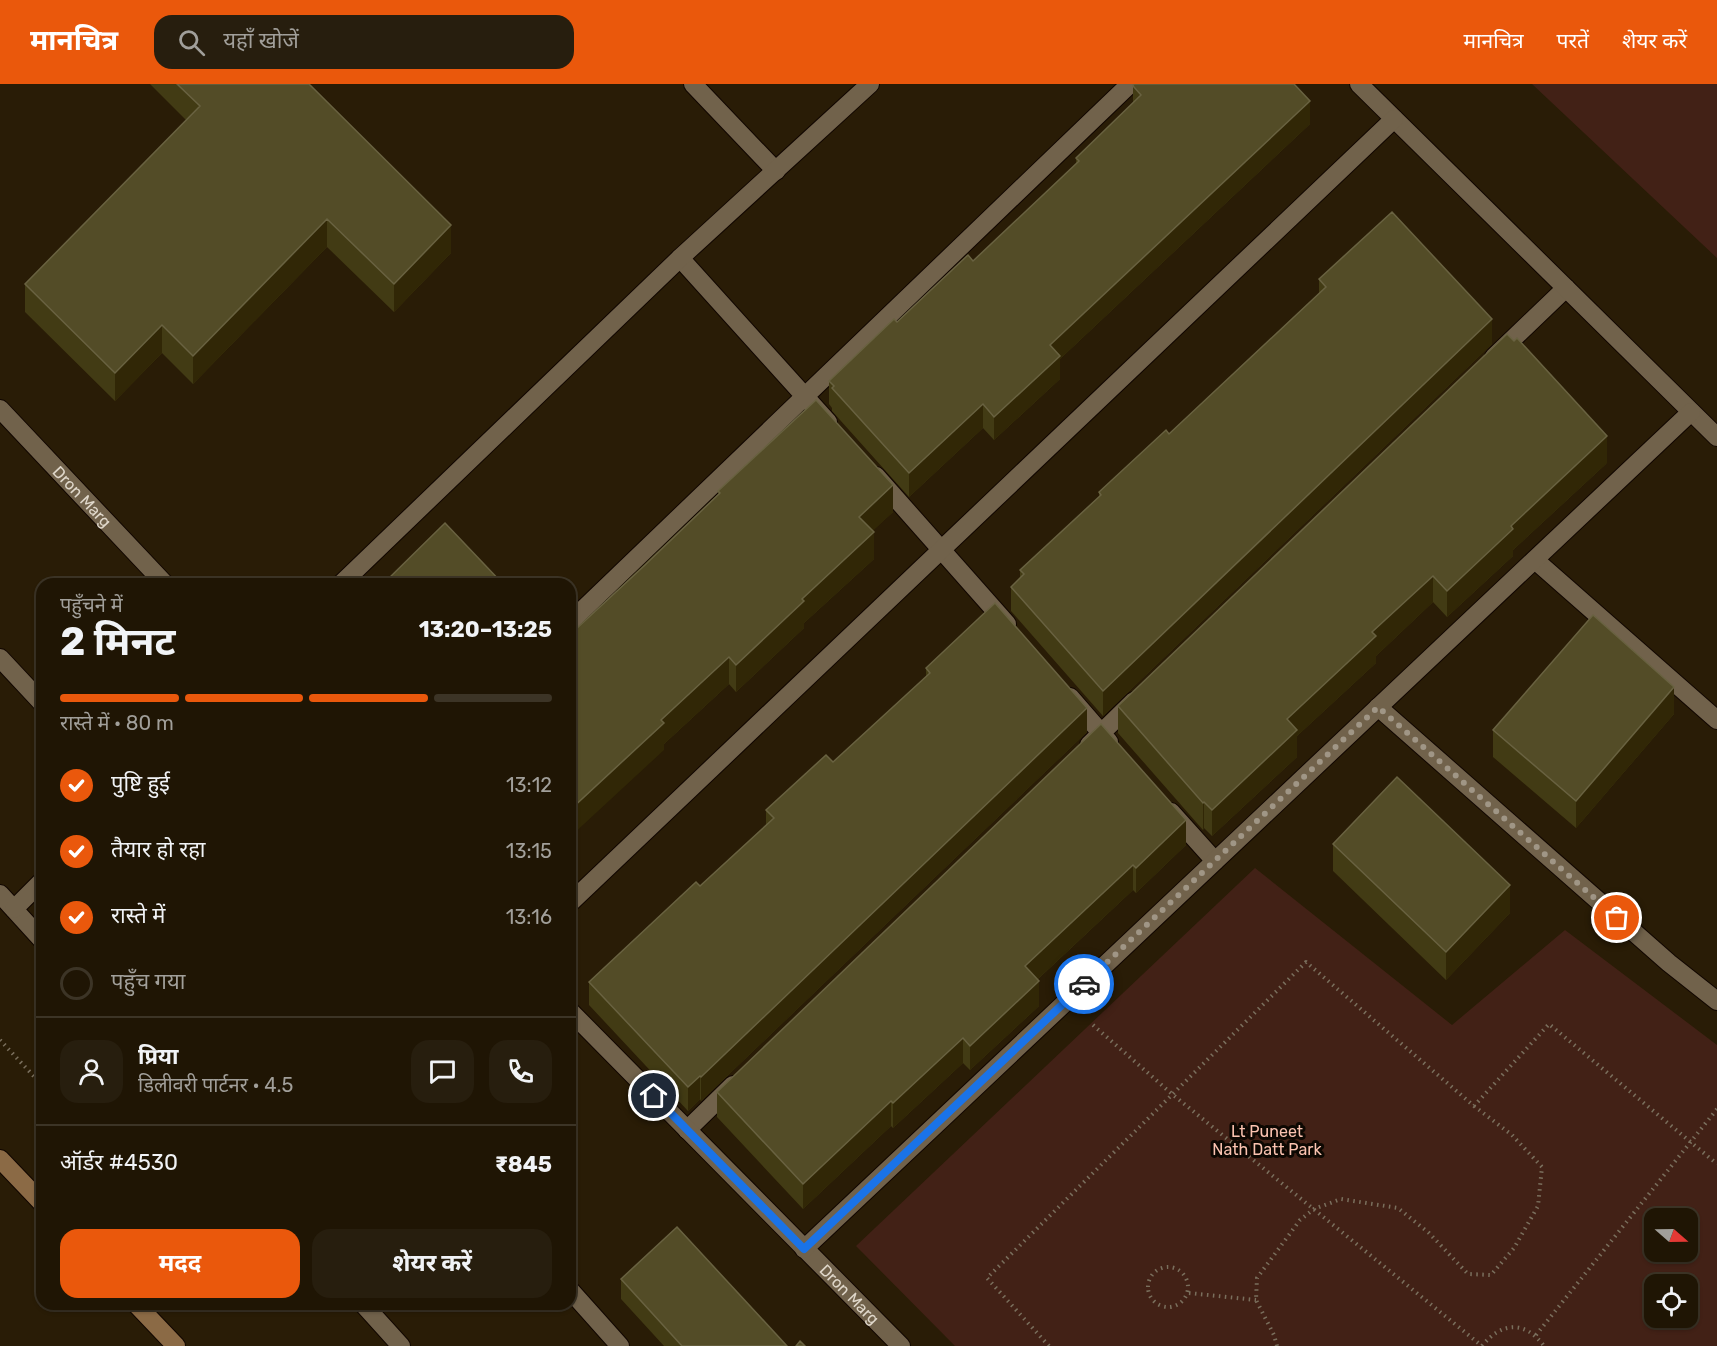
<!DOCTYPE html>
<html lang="hi">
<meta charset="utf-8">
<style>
:root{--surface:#1f1504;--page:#271e0e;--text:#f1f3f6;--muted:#a19f9a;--line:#3c3426;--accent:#ea580c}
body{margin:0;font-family:Rubik,"Noto Sans Devanagari",sans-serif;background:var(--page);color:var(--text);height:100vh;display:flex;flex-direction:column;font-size:22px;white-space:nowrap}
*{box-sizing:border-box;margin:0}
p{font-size:20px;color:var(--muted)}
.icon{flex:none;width:33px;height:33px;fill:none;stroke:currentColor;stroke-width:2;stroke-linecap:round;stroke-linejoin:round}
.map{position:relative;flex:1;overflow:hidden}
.sheet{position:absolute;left:36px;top:494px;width:540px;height:732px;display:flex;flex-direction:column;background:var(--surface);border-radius:18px;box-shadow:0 2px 4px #0004,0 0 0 2px var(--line)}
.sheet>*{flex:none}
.needle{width:39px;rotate:110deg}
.controls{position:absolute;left:1644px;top:1124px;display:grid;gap:12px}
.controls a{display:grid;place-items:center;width:54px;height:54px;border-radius:12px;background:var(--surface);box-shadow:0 2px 4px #0004,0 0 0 2px var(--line);font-size:30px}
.pin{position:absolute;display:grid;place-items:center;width:51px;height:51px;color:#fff;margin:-26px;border:3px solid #fff;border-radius:50%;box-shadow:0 2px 6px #0007}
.courier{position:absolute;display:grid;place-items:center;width:60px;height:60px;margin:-30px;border:4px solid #1a73e8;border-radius:50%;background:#fff;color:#222;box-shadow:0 2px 8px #0007}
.summary em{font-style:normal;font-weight:700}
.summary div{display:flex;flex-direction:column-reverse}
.summary{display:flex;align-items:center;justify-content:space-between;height:102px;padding:0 24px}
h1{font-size:39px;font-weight:700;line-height:45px}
.bar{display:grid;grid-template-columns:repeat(4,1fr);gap:9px 6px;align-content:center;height:72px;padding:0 24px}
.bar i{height:8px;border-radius:4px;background:var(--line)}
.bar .on{background:var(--accent)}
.bar p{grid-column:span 4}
.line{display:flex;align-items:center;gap:15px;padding:0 24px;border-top:2px solid var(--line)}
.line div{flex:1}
.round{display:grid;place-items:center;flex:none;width:63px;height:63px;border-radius:18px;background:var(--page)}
ol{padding:0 24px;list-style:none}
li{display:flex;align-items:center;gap:18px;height:66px}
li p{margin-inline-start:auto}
li .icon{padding:6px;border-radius:50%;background:var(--accent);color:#fff;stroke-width:4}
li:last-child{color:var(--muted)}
li i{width:33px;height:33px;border:3px solid var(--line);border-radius:50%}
.button{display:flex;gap:12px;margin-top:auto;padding:12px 24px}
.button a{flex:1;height:69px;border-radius:18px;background:var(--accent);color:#fff;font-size:24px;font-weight:700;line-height:69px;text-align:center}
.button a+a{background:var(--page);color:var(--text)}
header{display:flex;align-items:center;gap:36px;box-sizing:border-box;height:84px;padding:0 30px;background:var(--accent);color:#fff}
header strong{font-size:28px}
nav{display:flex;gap:33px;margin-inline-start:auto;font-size:21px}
.search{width:420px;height:54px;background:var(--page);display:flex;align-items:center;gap:15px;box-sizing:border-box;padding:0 21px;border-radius:18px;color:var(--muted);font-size:22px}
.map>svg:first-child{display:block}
.green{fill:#422116;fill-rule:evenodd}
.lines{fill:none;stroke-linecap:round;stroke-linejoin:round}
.lane-casing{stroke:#110600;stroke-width:20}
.street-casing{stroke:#110600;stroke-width:20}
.secondary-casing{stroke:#110600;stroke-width:20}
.path{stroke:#7a6f5d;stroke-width:4;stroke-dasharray:1.5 4.5;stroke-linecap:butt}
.lane{stroke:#71624b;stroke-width:18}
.street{stroke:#71624b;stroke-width:18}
.secondary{stroke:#8b6a45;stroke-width:18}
.wall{fill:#423b14}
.shaded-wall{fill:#312706}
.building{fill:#534c27;stroke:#696241;stroke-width:1.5}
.done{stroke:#a09686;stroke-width:6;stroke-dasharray:0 10.8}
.route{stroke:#1a73e8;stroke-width:8}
.labels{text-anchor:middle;stroke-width:6;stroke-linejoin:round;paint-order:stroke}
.street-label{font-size:16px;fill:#e0d8cb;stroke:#0d0802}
.park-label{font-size:16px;fill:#fbc3b0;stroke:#0d0802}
</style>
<header>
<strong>मानचित्र</strong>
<div class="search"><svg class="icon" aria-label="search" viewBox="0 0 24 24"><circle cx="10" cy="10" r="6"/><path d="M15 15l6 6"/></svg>यहाँ खोजें</div>
<nav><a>मानचित्र</a><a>परतें</a><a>शेयर करें</a></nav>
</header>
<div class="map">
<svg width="1717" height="1262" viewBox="0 0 1717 1262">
<rect width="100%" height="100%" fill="#291c06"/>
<!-- green -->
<path class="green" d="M1532 0H1717V174Z
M1255 784 1452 941 1565 846 1717 961V1262H955L856 1162ZM1654 1134H1688V1167H1654ZM1654 1200H1688V1233H1654Z"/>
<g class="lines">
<!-- lane casing -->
<g class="lane-casing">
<path id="lane" d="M680 174 828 338
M1494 273 1566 204
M876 392 1007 540
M1535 476 1717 636
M570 538 1130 0
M0 574 42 619
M1070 613 1109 658
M1089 661 1134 617
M1171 728 1215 777
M687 1046 733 1001
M570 1206 620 1262"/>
</g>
<!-- street casing -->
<g class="street-casing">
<g id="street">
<path d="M693 0 776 87"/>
<path d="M1359 0 1717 353"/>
<path id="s1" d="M0 325 165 500"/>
<path d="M341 500 680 174 870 0"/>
<path d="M1378 623 1669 879 1717 917"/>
<path d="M0 810 42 856"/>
<path d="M570 819 1394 35"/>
<path d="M14 825 42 797"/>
<path id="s2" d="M570 927 901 1262"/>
<path d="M804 1165 1691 328"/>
<path d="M363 1220 401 1262"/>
</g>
</g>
<!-- secondary casing -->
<g class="secondary-casing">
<path id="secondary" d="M0 1075 42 1119
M136 1220 176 1262"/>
</g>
<!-- path -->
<path class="path" d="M1093 941 1172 1010 1482 1262
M0 956 42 1001
M1148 1203a20 20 0 1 1 40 0a20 20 0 1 1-40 0Z
M1189 1209 1256 1216
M1536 1251 1717 1025
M1049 1262 987 1194 1306 878 1474 1022 1549 940 1717 1080
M1277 1262 1274 1251 1256 1216 1257 1194 1300 1136 1314 1125 1341 1115 1398 1124 1429 1149 1468 1190 1491 1191 1514 1164 1538 1122 1542 1083 1512 1051 1474 1022
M1482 1262C1501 1238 1525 1236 1544 1262"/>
<!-- lane -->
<use href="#lane" class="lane"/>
<!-- street -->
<use href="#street" class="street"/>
<!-- secondary -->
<use href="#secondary" class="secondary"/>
</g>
<!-- wall -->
<path class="wall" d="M150 0H309L451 169 394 228 327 163 193 300 162 269 115 317 25 228V200L186 36Z
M1133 2 1310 40 1060 275V295L994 356 983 344 909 413 832 327V324L829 320V297L897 238 973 177 1076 80V74L1133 19Z
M1319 195 1492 260 1103 632 1011 527V503L1020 494V486L1099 413V408L1169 350 1319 209Z
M1607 379 1513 466V472L1447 533 1433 518 1376 572V579L1297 652V673L1212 752 1204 744 1203 746 1118 649V622Z
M718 407 893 428 872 447 874 475 804 539V544L736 608 729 600 664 660V666L576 545 718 410Z
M926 584 1087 648 701 1017 700 1015 688 1027 589 921V898L700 802 766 741V726L833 678 926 593Z
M1674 630 1576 744 1493 673V646Z
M1101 640 1186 761 1136 809 1133 806 1037 896 1039 922 970 986 963 979 893 1044 891 1042 803 1125 717 1033V1008Z
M1333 760 1510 829 1446 896 1333 787Z
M621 1195 787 1262H664L621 1215Z"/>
<!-- shaded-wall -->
<path class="shaded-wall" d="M1310 17V40L1060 275V295L994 356V333L1050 261Z
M327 135V163L193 300V272Z
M451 141V169L394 228V200Z
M1492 235V260L1103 632V607Z
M162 241V269L115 317V289Z
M983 320V344L909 413V389Z
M1607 352V379L1513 466V472L1447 533V507L1511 442Z
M893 401V428L859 460V433Z
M874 448V475L804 539V544L736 608V581L802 515Z
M1433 492V518L1376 572V579L1297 652V673L1212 752V726L1287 635 1372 548Z
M729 573V600L664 660V666L570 753V726L661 636Z
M1674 603V630L1576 744V717Z
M1087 624V648L701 1017V993Z
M1204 718V744L1203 746V719Z
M1186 736V761L1136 809V784Z
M1133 781V806L1025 907V882Z
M1510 801V829L1446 896V868Z
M1039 897V922L970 986V962Z
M963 954V979L893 1044V1019Z
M700 992V1015L688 1027V1003Z
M891 1017V1042L803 1125V1100Z"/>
<!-- building -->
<path class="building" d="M177 0H309L451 141 394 200 327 135 193 272 162 241 115 289 25 200 200 22Z
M1134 0H1294L1310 17 1050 261 1060 272 994 333 983 320 909 389 832 304 834 302 829 297 894 235 897 238 968 171 973 177 1079 77 1076 74 1141 11 1133 2Z
M1392 128 1492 235 1103 607 1011 503 1024 490 1020 486 1101 411 1099 408 1166 346 1169 350 1326 203 1319 195Z
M1507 250 1514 257 1517 254 1607 352 1511 442 1513 445 1447 507 1433 492 1372 548 1376 552 1287 635 1297 646 1212 726 1204 718 1203 719 1118 622Z
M816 316 893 401 859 433 874 448 802 515 804 517 736 581 729 573 661 636 664 639 570 726V549L575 544 576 545 644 482 720 409 718 407Z
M445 439 503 500H383Z
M995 519 1087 624 701 993 700 992 688 1003 589 898 696 798 700 802 774 734 766 726 826 671 833 678 930 589 926 584Z
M1593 531 1674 603 1576 717 1493 646Z
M1101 640 1186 736 1136 784 1133 781 1025 882 1039 897 970 962 963 954 893 1019 891 1017 803 1100 717 1008Z
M1397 693 1510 801 1446 868 1333 760Z
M677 1143 787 1262H682L621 1195Z
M800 1257 805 1262H796Z"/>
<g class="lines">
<!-- done -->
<path class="done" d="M1084 900 1378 623 1617 834"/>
<!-- route -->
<path class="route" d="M654 1012 804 1165 1084 900"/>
</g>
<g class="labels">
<!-- street labels -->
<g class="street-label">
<text dy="6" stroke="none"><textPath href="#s1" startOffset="120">Dron Marg</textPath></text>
<text dy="6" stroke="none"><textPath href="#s2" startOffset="398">Dron Marg</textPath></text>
</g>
<!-- park labels -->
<g class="park-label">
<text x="1267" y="1053">Lt Puneet<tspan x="1267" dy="18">Nath Datt Park</tspan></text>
</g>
</g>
</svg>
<div class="controls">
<a><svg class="needle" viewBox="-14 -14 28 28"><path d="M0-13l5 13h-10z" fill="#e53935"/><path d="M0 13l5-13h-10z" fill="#a19f9a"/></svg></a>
<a><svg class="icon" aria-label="locate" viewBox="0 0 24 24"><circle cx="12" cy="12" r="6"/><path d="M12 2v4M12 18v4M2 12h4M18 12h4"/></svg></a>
</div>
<div class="pin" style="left:1617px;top:834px;background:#ea580c"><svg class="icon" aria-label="bag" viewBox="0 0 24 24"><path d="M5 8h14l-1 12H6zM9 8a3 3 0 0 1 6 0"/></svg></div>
<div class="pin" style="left:654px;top:1012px;background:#1f2937"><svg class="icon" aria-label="home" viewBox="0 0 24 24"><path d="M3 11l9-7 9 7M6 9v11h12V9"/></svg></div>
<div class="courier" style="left:1084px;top:900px"><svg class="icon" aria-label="car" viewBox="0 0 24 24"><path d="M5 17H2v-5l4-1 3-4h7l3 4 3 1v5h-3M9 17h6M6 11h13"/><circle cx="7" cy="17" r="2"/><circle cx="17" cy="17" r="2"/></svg></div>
<section class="sheet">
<div class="summary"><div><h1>2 मिनट</h1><p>पहुँचने में</p></div><em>13:20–13:25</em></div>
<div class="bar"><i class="on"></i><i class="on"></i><i class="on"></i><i></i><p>रास्ते में · 80 m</p></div>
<ol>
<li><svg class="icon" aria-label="check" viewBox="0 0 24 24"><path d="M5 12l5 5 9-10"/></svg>पुष्टि हुई<p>13:12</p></li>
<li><svg class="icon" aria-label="check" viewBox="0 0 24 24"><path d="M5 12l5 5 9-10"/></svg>तैयार हो रहा<p>13:15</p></li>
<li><svg class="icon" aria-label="check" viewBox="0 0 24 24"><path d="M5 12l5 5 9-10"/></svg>रास्ते में<p>13:16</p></li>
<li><i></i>पहुँच गया</li>
</ol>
<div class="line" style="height:108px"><a class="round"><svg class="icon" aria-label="person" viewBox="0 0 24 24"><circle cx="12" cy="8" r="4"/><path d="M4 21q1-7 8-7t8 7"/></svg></a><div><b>प्रिया</b><p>डिलीवरी पार्टनर · 4.5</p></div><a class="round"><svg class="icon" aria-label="chat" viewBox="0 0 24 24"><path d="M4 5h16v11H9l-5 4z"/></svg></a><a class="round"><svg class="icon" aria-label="phone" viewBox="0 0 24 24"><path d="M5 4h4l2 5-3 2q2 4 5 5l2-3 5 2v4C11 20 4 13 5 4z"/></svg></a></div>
<div class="line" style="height:78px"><div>ऑर्डर #4530</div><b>₹845</b></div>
<div class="button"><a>मदद</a><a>शेयर करें</a></div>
</section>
</div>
